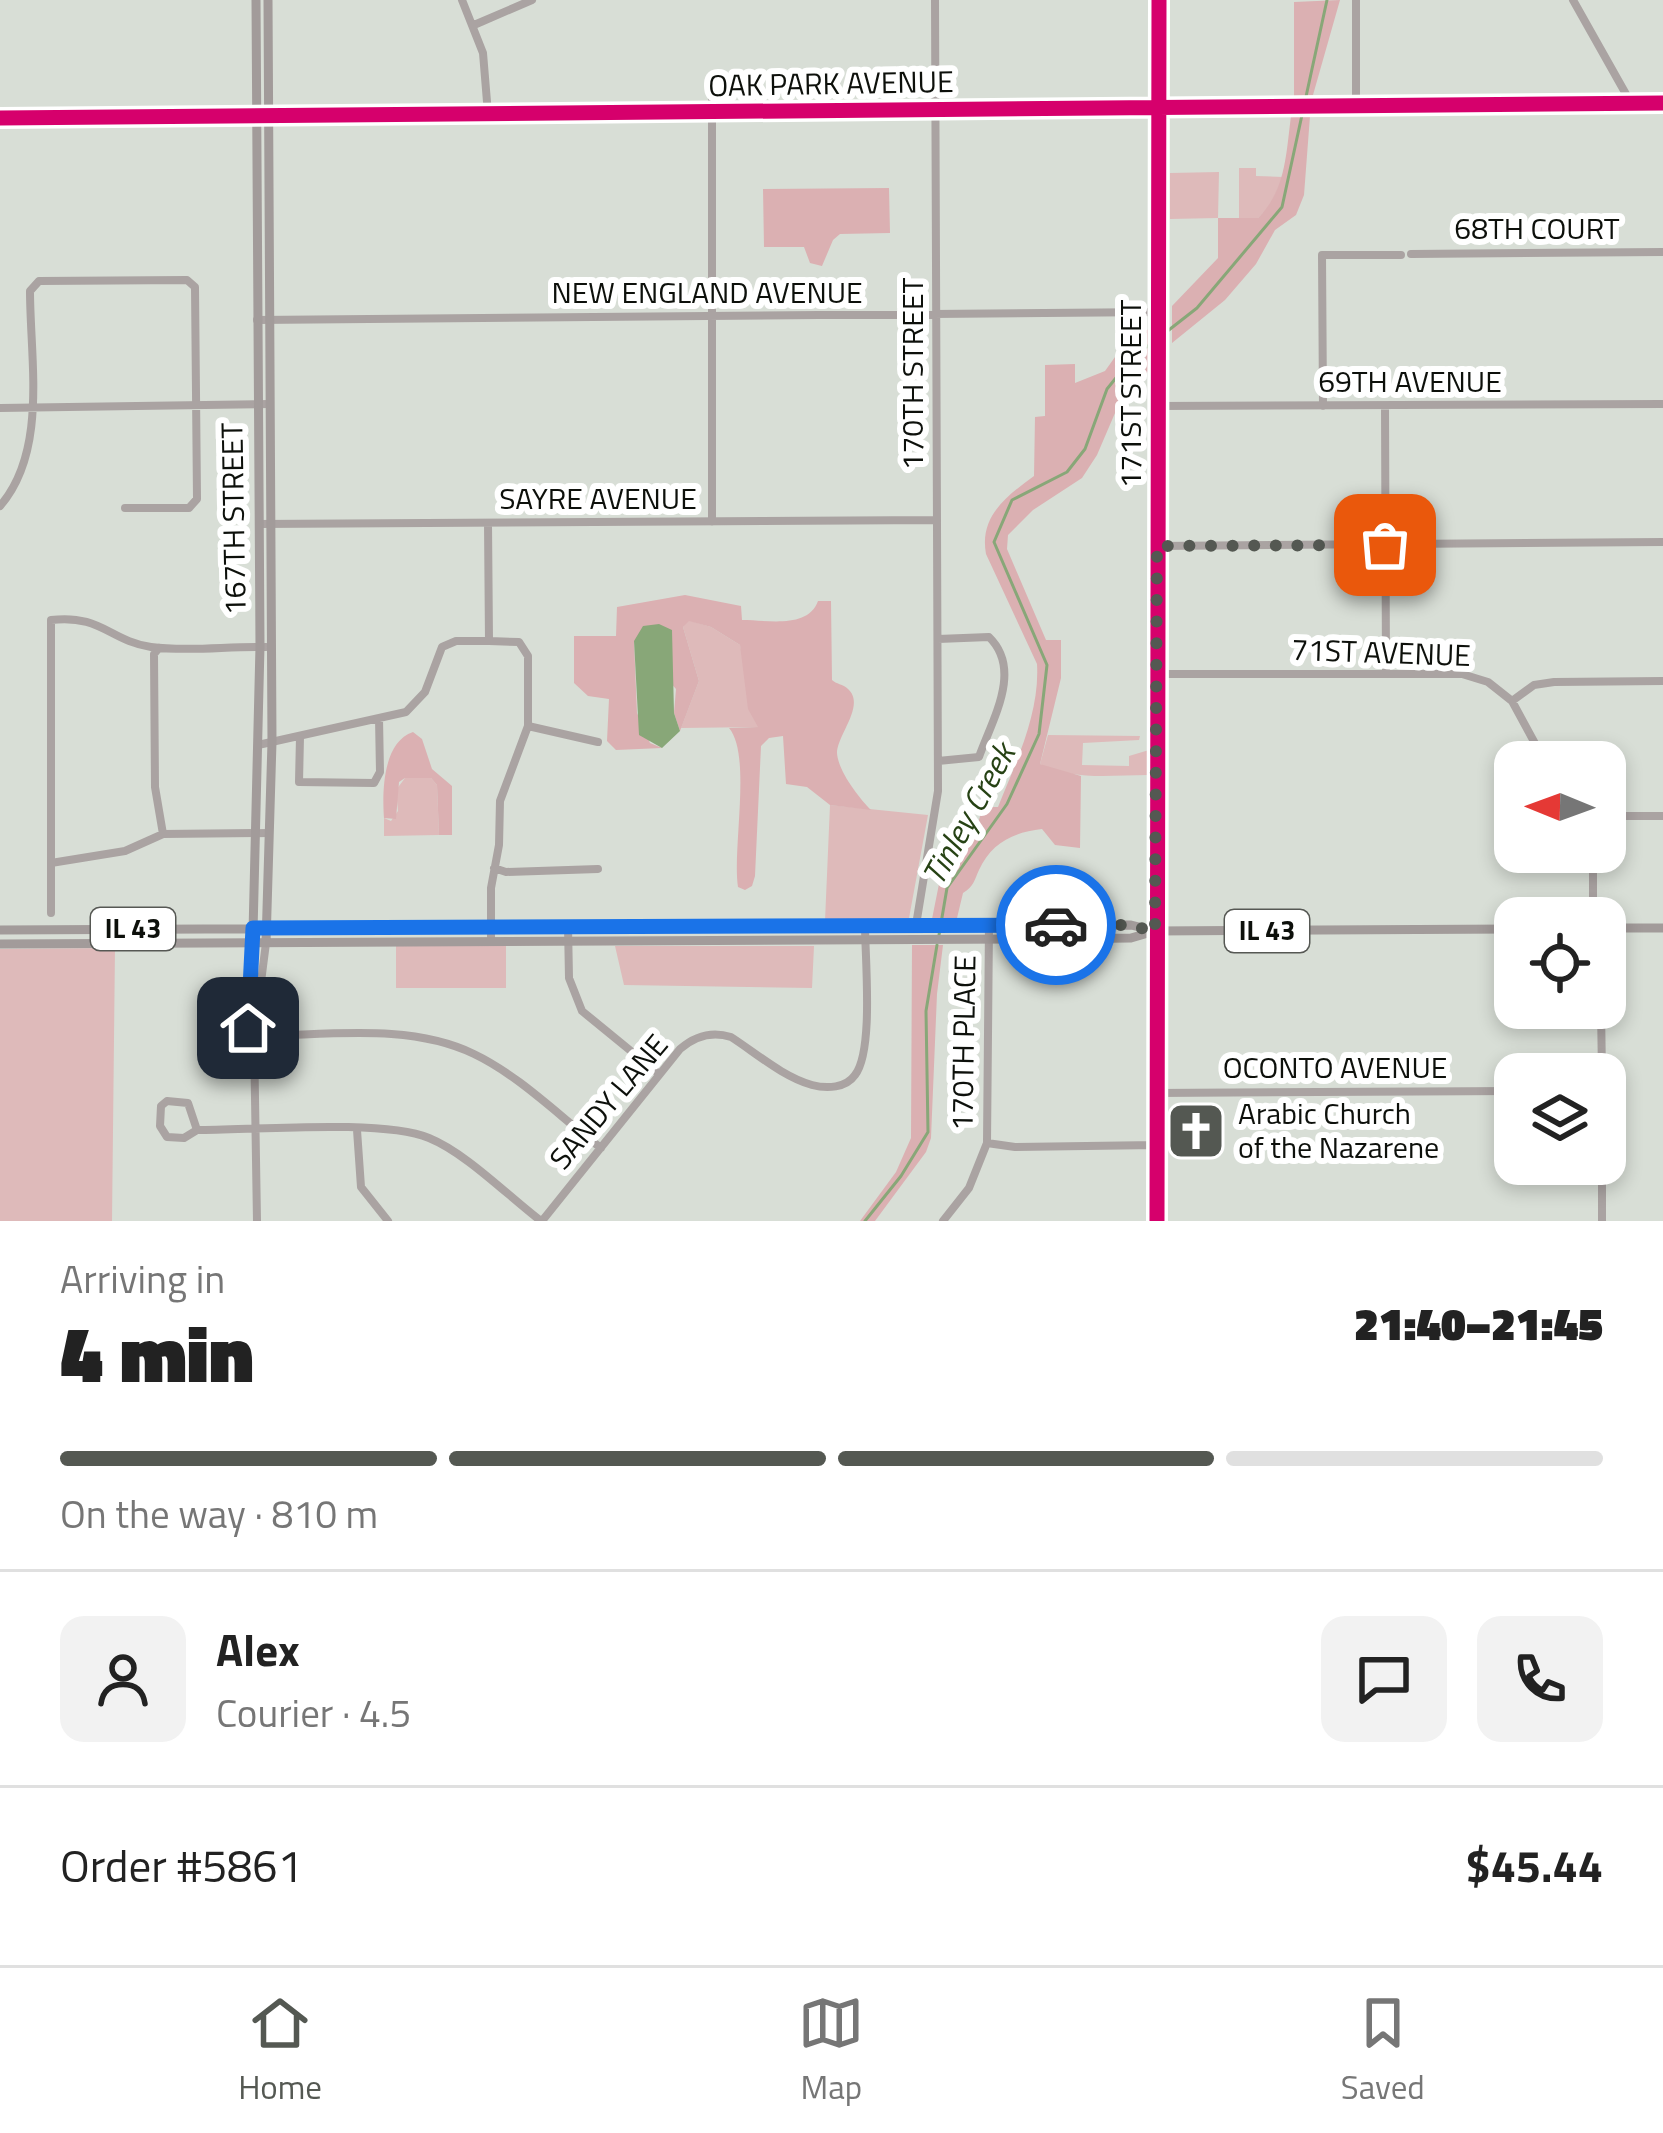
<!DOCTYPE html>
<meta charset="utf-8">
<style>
:root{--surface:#fff;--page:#f2f2f2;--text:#222;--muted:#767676;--line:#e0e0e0;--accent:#545852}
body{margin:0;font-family:"Titillium Web",sans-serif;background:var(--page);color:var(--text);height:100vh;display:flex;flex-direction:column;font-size:45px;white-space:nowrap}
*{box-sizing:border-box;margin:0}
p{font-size:39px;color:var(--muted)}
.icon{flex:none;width:66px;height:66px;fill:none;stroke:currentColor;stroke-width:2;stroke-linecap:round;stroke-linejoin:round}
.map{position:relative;height:1221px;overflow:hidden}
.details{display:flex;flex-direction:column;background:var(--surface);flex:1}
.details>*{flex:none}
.needle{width:78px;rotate:271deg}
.fabs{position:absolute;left:1494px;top:741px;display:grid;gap:24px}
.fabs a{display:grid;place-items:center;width:132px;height:132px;border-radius:24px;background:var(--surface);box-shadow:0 6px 18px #0003;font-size:60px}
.pin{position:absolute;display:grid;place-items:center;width:102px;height:102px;color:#fff;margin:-51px;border-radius:24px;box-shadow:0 6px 18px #0006}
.courier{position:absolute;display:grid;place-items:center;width:120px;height:120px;margin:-60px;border:9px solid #1a73e8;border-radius:50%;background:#fff;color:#222;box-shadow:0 3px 15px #0007}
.headline em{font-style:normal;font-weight:800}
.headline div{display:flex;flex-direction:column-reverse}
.headline{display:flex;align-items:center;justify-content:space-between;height:204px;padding:0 60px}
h1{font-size:78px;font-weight:800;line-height:90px}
.bar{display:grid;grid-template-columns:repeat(4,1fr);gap:18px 12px;align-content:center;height:144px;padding:0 60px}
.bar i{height:15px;border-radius:9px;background:var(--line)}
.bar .current{background:var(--accent)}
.bar p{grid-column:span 4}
.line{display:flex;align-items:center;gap:30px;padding:0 60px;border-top:3px solid var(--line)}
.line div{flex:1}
.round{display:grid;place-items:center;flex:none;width:126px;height:126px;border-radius:24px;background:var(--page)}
.menu{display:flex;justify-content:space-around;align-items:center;height:168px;border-top:3px solid var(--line);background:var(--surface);font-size:33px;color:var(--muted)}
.menu a{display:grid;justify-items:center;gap:6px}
.menu .current{color:var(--accent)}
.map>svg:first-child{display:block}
.green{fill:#debaba}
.forest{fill:#dbb0b2}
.water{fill:#88a778}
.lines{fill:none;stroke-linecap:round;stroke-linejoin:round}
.stream{stroke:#88a778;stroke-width:3}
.minor{stroke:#aaa3a2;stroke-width:8}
.major{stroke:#a29b9a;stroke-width:9}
.cycleway-casing{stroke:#fff;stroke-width:22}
.cycleway{stroke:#d6006c;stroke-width:15}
.done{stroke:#545852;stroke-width:12;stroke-dasharray:0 21.6}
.route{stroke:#1a73e8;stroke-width:15}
.labels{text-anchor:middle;stroke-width:12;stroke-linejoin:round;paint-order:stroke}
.shield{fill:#fff;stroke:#565854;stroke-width:3}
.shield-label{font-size:27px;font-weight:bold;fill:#0d100b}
.street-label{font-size:30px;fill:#0d100b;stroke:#fff}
.poi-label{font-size:30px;fill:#0d100b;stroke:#fff;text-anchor:start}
.water-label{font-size:33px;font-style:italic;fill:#264214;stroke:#fff}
</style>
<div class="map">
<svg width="1663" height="1221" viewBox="0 0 1663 1221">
<rect width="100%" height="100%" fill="#d8ded6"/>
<!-- green -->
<path class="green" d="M1239 168H1256V176L1283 177 1271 204 1258 218H1239Z
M1219 172 1218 218 1170 219V173Z
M688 620 711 627 740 645 759 727 681 728 699 681 683 627Z
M1048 735 1140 736 1139 740 1083 743 1082 765 1129 766V756L1149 750 1148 775C1112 775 1073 781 1040 764Z
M405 778H431L437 785 439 835 384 836V818L391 821 398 811 396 790Z
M830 805 928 815 909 918 825 921Z
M506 945V988H396V946Z
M615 946H814L812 988 624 985Z
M115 948 112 1221H0V949Z"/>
<!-- forest -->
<path class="forest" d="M1340 0 1313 95 1294 96V2Z
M1291 116H1310L1304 195 1296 215 1275 230 1256 264 1225 300 1172 343V306L1218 258V218H1258C1286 190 1286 154 1291 116Z
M889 188 890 233 840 234 833 240 822 266 810 263 804 247H764L763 189Z
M1151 327 1152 367 1118 406 1097 455 1082 478 1033 510 1008 535 1007 549 1046 640H1061V678L1040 764 1081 776 1080 848 1055 845 1042 829C1014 832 991 843 979 870 974 881 974 886 963 893L957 918 932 919 943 864 973 839 983 807H998C1016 762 1040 713 1037 664L986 554C979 516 1007 496 1034 476L1035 417 1045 416V365L1075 364V383L1105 371 1120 350Z
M685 595 741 606 742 620C768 620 808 629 818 601H831L832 680C836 684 843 684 848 689 866 705 837 735 837 753 838 771 859 798 871 810L830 805 807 787 786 784 783 736 769 738 761 746 755 876 752 886 745 890 738 887C732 849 752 755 729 728L758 727 748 709 740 645 711 627 689 621 683 627 699 681 680 731 674 713 676 689 634 641 637 713 650 743 662 748 616 750 607 741 609 699 588 696 574 683V636H616L617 607Z
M413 732 422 739 432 769 452 786V835H439L437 785 431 778H405L399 782 396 819 384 818C382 791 383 742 413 732Z
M912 945H943L937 994 931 1138 926 1152 875 1221H860L896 1172 911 1138Z"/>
<!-- water -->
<path class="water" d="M659 624 672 630 674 713 680 731 662 748 639 735 634 641 643 626Z"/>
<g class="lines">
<!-- stream -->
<path class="stream" d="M1165 333 1197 308 1282 207 1327 0
M939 935 947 888 1007 804 1039 734 1047 665 994 542 1012 500 1067 472 1085 449 1107 389 1132 358 1152 343
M865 1221 901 1176 928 1132 926 1011 937 945"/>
<!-- minor -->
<path class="minor" d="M462 0 483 53 488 114
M1573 0 1631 103
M474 25 532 0
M1356 106V0
M0 118 1663 103
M1411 254 1663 252
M257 320 1158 312
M1158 406 1663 404
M1323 406 1322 255H1401
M1385 406 1386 672
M0 408 270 404
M0 506C48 451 30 359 30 291L39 281 187 280 195 287 197 499 189 508H125
M712 522V98
M488 523 489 641 519 642 528 656V726L500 801 499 845 491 888V940
M259 524 937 520
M1157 546 1663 542
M159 648 154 654 155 787 163 834
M1156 674H1462L1488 682 1512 701 1534 685 1554 682 1663 681
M1512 701 1545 762
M528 726 598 742
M300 737 299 782 374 783 380 772 379 718
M258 745 406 712 425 692 442 647 456 641H489
M938 761 979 757C992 720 1023 670 989 637L938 639
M1605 816H1663
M1593 852V903
M51 863 125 851 163 834 269 833
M494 868 506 872 598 869
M51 913V620C101 614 110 641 151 647 188 652 228 646 266 647
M916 925 938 791 935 0
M568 926 569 978 582 1011 659 1074
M252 943 248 1028 253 1035
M1601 1008 1602 1074
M254 1036C324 1036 408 1022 474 1054 520 1076 560 1117 601 1148
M1156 1093 1515 1091
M197 1130 188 1103 167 1101 161 1106 160 1126 167 1137 184 1138 197 1130C253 1130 383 1119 429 1138 466 1153 508 1196 541 1221
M357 1130 361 1187 388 1221
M987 1143 1015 1147 1156 1145
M257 1221 254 1036 266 943
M542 1221 680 1049C695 1036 712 1031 731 1037 756 1053 783 1077 812 1085 827 1089 846 1088 855 1075 874 1051 865 958 865 925
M943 1221 969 1188 987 1143 989 925
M1157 1221 1159 0
M1602 1221V1164"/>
<!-- major -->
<path class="major" d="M1605 928H1663
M0 930 1131 925 1155 931
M253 932 260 646 256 0
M266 943 272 742 268 0
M0 944 1041 939 1131 938 1155 931 1515 929"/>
<!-- cycleway casing -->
<g class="cycleway-casing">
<path id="cycleway" d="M0 118 1663 103
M1157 1221 1159 0"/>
</g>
<!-- cycleway -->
<use href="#cycleway" class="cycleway"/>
</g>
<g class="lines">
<!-- done -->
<path class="done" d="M1056 925H1131L1155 932 1157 546 1385 545"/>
<!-- route -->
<path class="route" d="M248 1028 253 928 1056 925"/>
</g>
<!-- icons -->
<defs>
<g id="church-square" transform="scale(3)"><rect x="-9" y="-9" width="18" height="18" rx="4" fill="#545852" stroke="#fff"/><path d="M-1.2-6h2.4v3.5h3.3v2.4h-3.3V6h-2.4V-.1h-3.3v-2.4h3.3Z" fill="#fff"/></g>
</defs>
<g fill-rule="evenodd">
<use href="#church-square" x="1196" y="1131"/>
</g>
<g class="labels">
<!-- shield labels -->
<g class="shield">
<rect x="91" y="908" width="84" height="42" rx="9"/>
<rect x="1225" y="910" width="84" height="42" rx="9"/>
</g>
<g class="shield-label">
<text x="133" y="938">IL 43</text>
<text x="1267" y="940">IL 43</text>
</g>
<!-- street labels -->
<g class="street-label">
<text transform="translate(831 84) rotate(-1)" y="10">OAK PARK AVENUE</text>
<text x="1537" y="239">68TH COURT</text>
<text x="707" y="303">NEW ENGLAND AVENUE</text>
<text transform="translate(913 374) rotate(-90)" y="10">170TH STREET</text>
<text x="1410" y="392">69TH AVENUE</text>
<text transform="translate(1131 394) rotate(-90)" y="10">171ST STREET</text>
<text x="598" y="509">SAYRE AVENUE</text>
<text transform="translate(234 519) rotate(-91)" y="10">167TH STREET</text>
<text transform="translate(1381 653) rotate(2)" y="10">71ST AVENUE</text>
<text transform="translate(964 1043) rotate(-89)" y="10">170TH PLACE</text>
<text x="1335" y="1078">OCONTO AVENUE</text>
<text transform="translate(609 1102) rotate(-50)" y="10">SANDY LANE</text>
</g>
<!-- poi labels -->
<g class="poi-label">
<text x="1238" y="1124">Arabic Church<tspan x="1238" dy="34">of the Nazarene</tspan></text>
</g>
<!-- water labels -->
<g class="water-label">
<text transform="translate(968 814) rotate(-61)" y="12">Tinley Creek</text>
</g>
</g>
</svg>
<div class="fabs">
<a><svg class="needle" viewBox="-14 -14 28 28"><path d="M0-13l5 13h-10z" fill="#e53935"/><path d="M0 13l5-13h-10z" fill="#767676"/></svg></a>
<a><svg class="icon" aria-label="locate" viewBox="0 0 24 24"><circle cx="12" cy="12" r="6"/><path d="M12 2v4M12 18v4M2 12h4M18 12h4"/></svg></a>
<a><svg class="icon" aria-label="layers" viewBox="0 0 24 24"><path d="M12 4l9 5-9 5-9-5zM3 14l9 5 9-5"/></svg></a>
</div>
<div class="pin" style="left:1385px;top:545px;background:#ea580c"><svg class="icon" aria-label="bag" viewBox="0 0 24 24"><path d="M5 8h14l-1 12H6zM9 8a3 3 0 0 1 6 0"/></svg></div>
<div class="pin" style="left:248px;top:1028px;background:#1f2937"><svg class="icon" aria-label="home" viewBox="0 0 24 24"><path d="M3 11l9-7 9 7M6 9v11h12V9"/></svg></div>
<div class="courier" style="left:1056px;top:925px"><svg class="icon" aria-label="car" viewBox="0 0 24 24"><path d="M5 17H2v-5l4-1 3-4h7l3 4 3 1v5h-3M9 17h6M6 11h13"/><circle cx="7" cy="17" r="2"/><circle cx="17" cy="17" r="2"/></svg></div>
</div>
<section class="details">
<div class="headline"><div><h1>4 min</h1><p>Arriving in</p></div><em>21:40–21:45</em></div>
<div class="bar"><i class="current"></i><i class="current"></i><i class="current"></i><i></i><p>On the way · 810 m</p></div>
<div class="line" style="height:216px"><a class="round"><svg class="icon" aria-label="person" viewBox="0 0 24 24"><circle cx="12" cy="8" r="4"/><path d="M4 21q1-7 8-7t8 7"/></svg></a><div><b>Alex</b><p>Courier · 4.5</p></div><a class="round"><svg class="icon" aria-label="chat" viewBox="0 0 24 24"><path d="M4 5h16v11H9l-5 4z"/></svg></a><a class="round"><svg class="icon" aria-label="phone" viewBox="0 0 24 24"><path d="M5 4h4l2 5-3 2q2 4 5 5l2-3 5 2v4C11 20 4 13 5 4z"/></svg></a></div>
<div class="line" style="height:156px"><div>Order #5861</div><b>$45.44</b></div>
</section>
<nav class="menu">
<a class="current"><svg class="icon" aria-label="home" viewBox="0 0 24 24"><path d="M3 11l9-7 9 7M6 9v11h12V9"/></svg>Home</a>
<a><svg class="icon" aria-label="map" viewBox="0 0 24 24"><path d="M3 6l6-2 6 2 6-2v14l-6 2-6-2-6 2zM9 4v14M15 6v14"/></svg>Map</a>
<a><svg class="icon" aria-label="saved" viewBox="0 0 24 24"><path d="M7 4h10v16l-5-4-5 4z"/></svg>Saved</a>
</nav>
